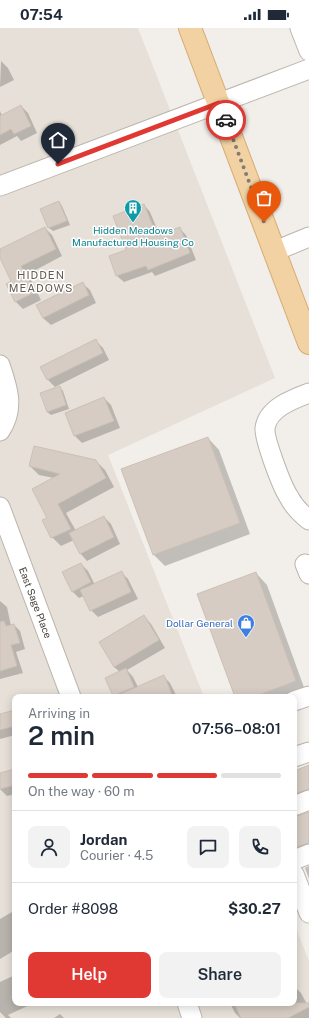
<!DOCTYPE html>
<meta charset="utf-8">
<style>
:root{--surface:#fff;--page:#f2f2f3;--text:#1f2937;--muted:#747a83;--line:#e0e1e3;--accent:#e03833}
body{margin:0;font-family:"Public Sans",sans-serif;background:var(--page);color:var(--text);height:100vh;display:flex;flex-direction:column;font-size:15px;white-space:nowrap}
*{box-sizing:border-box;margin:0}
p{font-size:13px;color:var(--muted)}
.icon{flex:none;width:22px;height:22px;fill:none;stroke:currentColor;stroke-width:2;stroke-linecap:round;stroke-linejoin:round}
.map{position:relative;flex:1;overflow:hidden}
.side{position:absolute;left:12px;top:666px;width:285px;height:312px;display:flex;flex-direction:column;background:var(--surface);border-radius:8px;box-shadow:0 2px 10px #0003}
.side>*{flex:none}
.pin{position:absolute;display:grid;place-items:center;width:34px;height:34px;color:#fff;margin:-41px -17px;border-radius:50% 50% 50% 0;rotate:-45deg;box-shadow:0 0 4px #0007}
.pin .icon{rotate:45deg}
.courier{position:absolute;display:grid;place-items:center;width:40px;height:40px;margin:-20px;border:3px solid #e03833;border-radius:50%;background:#fff;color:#222;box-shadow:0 1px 5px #0007}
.headline em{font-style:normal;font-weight:600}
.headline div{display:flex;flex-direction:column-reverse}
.headline{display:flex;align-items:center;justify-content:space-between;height:68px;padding:0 16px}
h1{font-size:26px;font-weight:600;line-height:30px}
.bar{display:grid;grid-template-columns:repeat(4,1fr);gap:6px 4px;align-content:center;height:48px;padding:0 16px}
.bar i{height:5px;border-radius:3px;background:var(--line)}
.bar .active{background:var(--accent)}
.bar p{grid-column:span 4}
.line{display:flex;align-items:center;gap:10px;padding:0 16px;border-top:1px solid var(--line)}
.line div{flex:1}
.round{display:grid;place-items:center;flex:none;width:42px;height:42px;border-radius:8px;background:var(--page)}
.action{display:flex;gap:8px;margin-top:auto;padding:8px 16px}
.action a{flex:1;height:46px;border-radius:8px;background:var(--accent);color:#fff;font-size:16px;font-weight:600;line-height:46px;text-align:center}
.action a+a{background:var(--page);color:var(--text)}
.status{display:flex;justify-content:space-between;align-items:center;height:28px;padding:0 20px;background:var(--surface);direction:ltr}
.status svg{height:11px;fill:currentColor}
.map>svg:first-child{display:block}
.residential{fill:#e6e0d8}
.shadow{fill:#0003}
.building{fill:#d6ccc3;stroke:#cdc0b4}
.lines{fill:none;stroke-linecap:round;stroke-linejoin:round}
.minor-casing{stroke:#bdb5ad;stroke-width:21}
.major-casing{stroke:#d5ac74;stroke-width:24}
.minor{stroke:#fff;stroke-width:19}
.major{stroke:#f2d2a2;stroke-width:22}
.done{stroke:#827c76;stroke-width:4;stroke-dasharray:0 7.2}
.route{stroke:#e03833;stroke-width:5}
.labels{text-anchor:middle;stroke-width:3;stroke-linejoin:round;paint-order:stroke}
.culture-label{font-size:10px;fill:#0d838f;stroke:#fff}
.street-label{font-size:10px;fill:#453f38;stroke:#fff}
.shop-label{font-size:10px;fill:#366cbe;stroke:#fff;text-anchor:end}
.neighbourhood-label{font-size:11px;letter-spacing:1px;fill:#675b51;stroke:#fff}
</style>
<div class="status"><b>07:54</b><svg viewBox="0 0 49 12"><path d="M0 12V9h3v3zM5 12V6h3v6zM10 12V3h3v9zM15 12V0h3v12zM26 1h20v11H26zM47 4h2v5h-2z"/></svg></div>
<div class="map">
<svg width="309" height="990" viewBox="0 0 309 990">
<rect width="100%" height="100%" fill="#f2eee9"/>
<!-- residential -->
<path class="residential" d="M0 0H138L275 350 108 427 204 669H15V975H294V895L309 933V990H0Z"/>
<!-- shadow -->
<path class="shadow" d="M1 33 8 40 14 52 0 59Z
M21 78 28 85 37 105 21 113 17 108 0 117V83L2 88Z
M59 174 62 178 70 197 53 203 49 200 42 181Z
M144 177 150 184 160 208 179 200 186 207 196 232 155 248 152 244 124 254 117 248 110 229 127 222Z
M45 200 52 207 62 228 28 246 41 272 23 281 16 274 7 256 12 253 0 228V222Z
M82 255 90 262 96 275 51 297 43 290 37 277Z
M96 313 103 320 109 332 55 359 48 352 42 339Z
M60 359 63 363 69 381 51 387 47 384Z
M104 370 111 377 120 400 82 415 75 408 66 385Z
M208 410 219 422 250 506 165 538 154 527Z
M96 433 105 442 114 459 66 485 76 503 104 489 111 496 120 516 87 533 80 525 74 512 61 518 52 509 48 490 54 450 39 447 30 438Z
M81 536 88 543 95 557 121 544 128 551 138 571 98 589 91 582 84 568 79 570 72 563Z
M256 545 267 557 306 665 294 669H236Z
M0 573 7 579 11 598 14 597 20 603 25 621 16 624 23 645 0 651Z
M144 588 151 596 165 620 127 642 133 649 138 659 163 648 170 655 177 669H115L106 650 120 644 114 639Z
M15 683V707L0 711V687Z
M309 738V774L294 777V744Z
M15 742V766L7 768 0 761V747Z
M309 785V828H307L297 819 294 811V789Z
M309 838V851L305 840Z
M12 884 15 887V922L0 931V891Z
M15 947V975H34L8 987 11 990H6L0 984V954Z
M294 958 301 965 309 980V990H240L235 985 230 975H294Z
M60 986 64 990H54Z"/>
<!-- building -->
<path class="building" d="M21 77 31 98 14 106 11 101 0 107V88Z
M59 173 67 193 48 200 40 181Z
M144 176 157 208 180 199 190 225 148 242 146 238 116 248 109 228 126 222 113 188Z
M45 199 56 221 21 238 35 264 15 274 6 256 11 253 0 230V221Z
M83 254 89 267 43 290 36 277Z
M96 311 103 325 47 352 40 339Z
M60 358 66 377 47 384 40 365Z
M104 369 114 393 74 408 65 385Z
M208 409 240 495 153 527 121 441Z
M34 418 96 432 106 450 58 476 71 501 51 510 42 492 47 490 32 461 60 446 29 438Z
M104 488 114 509 80 526 69 505Z
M81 535 91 554 72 564 62 544Z
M122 543 131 564 90 583 80 562Z
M256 544 296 653 253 669H235L197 566Z
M144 587 159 612 114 639 99 614Z
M4 593 6 598 14 596 20 615 11 617 17 638 0 643V594Z
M126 640 134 659 113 668 105 650Z
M164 647 173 669H114Z
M15 682V698L0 702V686Z
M309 737V761L294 766V743Z
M15 741V757L0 761V745Z
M309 784V815L296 819 294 814V789Z
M234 975H309V979L288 990H241Z"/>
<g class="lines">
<!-- minor casing -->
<g class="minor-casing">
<g id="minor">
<path d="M300 0 309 23"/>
<path d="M0 158 309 41"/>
<path d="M275 223 309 209"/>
<path d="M0 337C8 360 15 381 0 403"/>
<path d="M309 365C293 371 268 380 265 400 264 411 282 459 289 469 294 479 300 485 309 492"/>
<path id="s1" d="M0 479 71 669"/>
<path d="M305 536 309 546"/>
<path d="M294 673 309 668"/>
<path d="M294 729 309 724"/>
<path d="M294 778 309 772"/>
<path d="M294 832 309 826"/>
<path d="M294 846 309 885"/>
<path d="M187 975 192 990"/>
</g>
</g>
<!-- major casing -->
<g class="major-casing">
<path id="major" d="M190 0 309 315"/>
</g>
<!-- minor -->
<use href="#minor" class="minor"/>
<!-- major -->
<use href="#major" class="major"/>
</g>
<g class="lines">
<!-- done -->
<path class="done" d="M226 92 264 194"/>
<!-- route -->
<path class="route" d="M58 136 219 75 226 92"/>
</g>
<!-- icons -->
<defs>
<g id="building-pin" transform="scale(0.9)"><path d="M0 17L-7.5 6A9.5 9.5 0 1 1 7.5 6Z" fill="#0f9aa8" stroke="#fff"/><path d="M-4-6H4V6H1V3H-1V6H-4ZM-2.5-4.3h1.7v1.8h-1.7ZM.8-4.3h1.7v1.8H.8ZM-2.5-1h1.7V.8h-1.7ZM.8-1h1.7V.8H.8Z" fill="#fff"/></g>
<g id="shop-pin" transform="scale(0.9)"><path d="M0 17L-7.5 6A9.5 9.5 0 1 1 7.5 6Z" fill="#3f7fe0" stroke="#fff"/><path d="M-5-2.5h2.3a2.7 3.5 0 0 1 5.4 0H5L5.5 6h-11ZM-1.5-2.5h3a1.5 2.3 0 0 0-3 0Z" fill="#fff"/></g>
</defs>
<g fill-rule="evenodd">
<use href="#building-pin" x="133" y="180"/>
<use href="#shop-pin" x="246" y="595"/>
</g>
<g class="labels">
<!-- culture labels -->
<g class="culture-label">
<text x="133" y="206">Hidden Meadows<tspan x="133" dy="12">Manufactured Housing Co</tspan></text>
</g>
<!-- street labels -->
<g class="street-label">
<text dy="4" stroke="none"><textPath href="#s1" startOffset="102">East Sage Place</textPath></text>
</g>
<!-- shop labels -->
<g class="shop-label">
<text x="233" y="599">Dollar General</text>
</g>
<!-- neighbourhood labels -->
<g class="neighbourhood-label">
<text x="41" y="251">HIDDEN<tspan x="41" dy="13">MEADOWS</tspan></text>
</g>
</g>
</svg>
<div class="pin" style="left:264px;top:194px;background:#ea580c"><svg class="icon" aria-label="bag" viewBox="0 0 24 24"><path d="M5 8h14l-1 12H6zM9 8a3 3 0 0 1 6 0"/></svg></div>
<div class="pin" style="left:58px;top:136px;background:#1f2937"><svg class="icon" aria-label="home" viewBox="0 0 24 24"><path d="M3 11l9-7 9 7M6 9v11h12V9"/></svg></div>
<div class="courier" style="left:226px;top:92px"><svg class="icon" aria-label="car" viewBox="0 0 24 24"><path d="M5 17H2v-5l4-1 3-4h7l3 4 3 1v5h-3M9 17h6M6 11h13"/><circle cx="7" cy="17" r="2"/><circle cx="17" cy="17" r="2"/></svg></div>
<section class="side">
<div class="headline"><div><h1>2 min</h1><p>Arriving in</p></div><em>07:56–08:01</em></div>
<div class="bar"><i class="active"></i><i class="active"></i><i class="active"></i><i></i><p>On the way · 60 m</p></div>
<div class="line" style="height:72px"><a class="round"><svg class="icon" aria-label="person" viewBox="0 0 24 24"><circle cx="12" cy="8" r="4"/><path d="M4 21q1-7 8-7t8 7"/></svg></a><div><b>Jordan</b><p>Courier · 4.5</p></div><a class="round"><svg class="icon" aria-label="chat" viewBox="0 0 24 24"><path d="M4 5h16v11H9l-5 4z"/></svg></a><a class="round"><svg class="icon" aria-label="phone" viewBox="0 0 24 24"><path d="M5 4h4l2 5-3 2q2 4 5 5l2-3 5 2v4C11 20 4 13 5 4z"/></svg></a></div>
<div class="line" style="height:52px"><div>Order #8098</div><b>$30.27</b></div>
<div class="action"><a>Help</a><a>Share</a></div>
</section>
</div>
